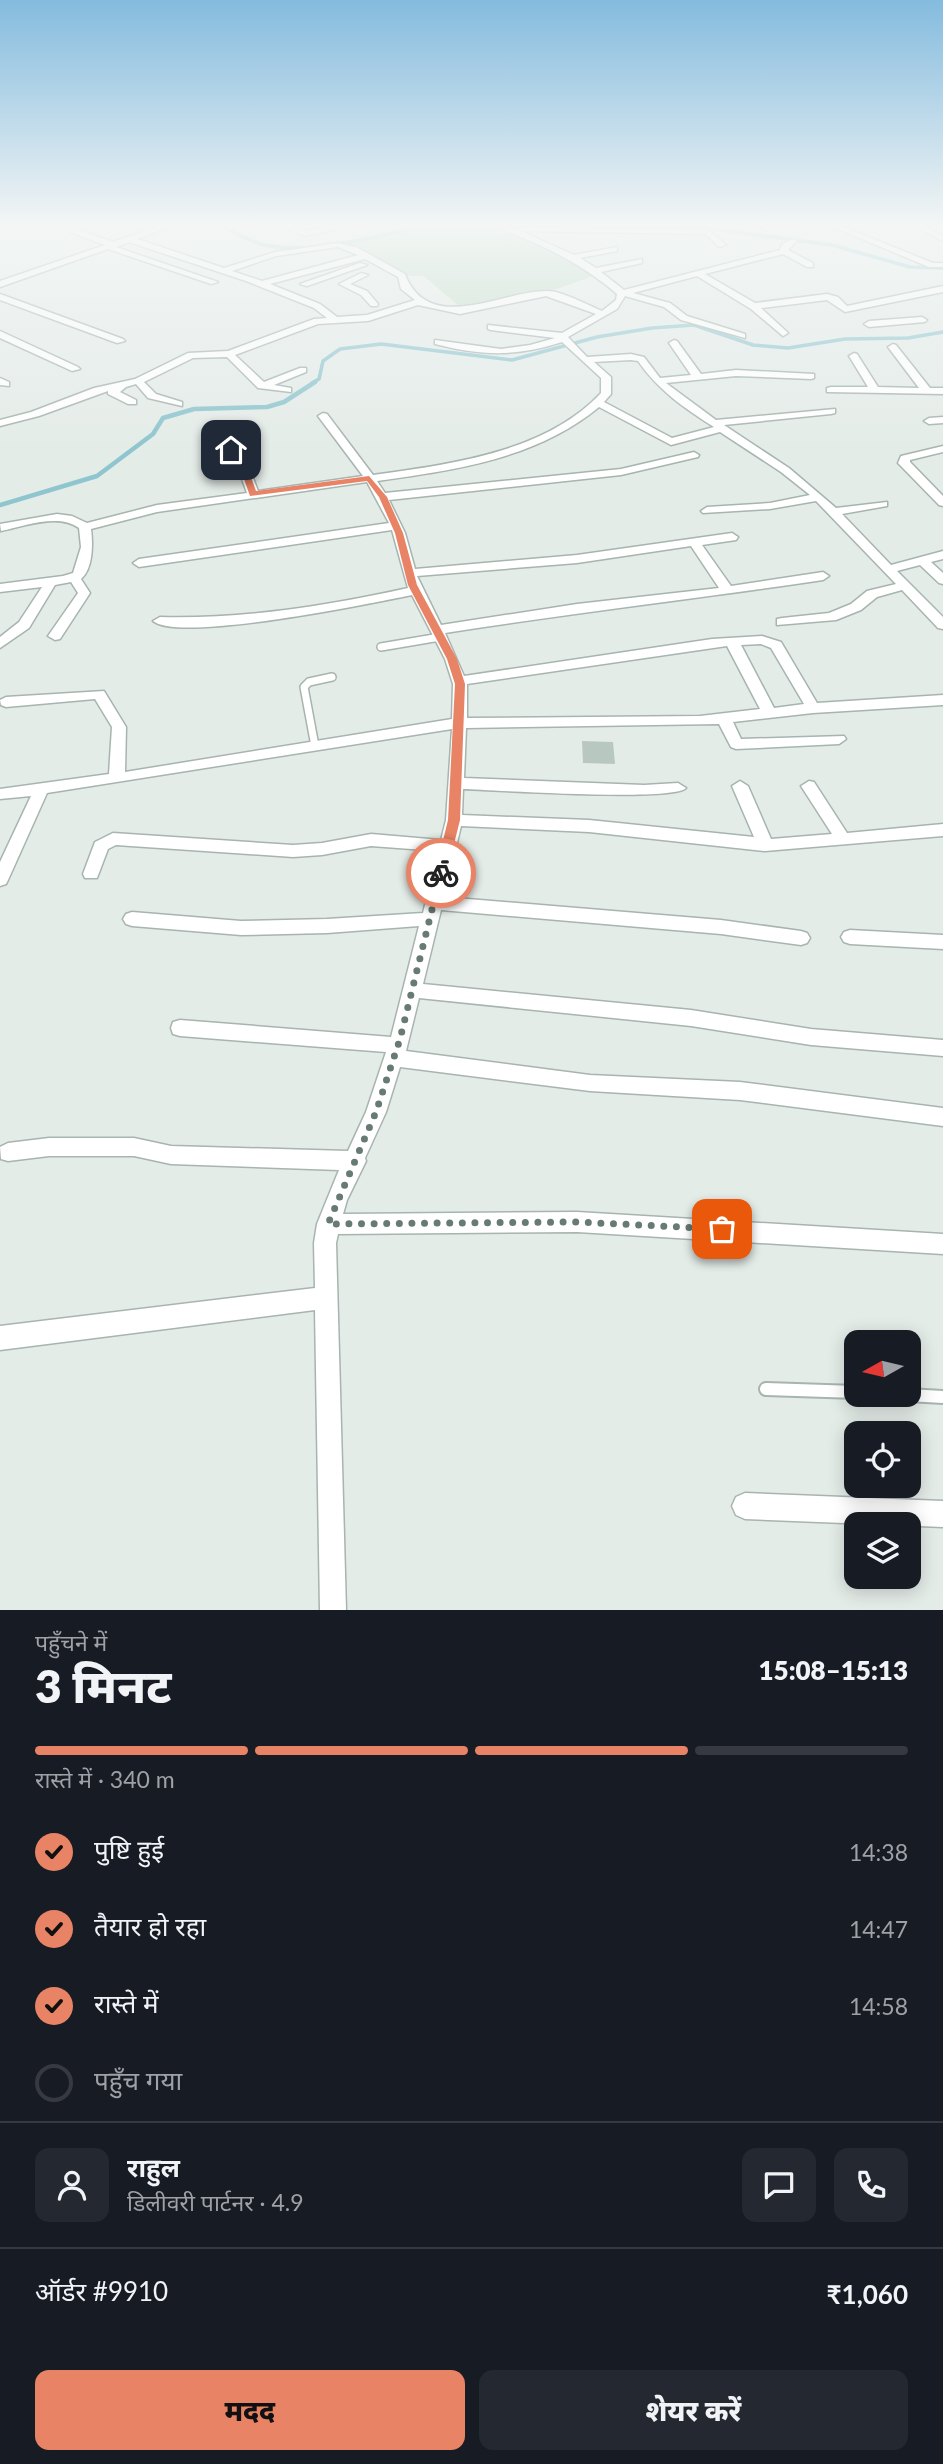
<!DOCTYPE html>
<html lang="hi">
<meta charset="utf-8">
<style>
:root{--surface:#171b24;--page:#242831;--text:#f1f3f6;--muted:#9ea1a6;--line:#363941;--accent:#e98365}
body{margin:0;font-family:Lato,"Noto Sans Devanagari",sans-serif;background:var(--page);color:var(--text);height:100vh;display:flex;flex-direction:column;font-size:26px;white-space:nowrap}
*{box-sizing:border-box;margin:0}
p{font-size:23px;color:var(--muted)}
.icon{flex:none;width:38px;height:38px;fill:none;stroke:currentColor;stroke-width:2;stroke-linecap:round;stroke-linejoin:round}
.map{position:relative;height:1610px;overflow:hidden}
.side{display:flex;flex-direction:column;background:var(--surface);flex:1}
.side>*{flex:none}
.needle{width:46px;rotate:262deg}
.controls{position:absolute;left:844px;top:1330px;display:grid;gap:14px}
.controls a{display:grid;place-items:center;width:77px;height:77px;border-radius:14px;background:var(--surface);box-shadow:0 4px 18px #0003;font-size:35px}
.pin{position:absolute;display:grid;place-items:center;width:60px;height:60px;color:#fff;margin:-30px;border-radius:14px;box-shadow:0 4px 10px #0006}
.courier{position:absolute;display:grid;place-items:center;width:70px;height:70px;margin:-35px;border:5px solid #e98365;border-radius:50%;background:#fff;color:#222;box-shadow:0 2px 9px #0007}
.overview em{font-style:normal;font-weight:800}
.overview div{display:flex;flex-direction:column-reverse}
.overview{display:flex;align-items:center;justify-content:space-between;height:119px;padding:0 35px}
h1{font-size:46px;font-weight:800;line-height:52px}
.bar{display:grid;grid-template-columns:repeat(4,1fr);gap:10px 7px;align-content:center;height:84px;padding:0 35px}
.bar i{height:9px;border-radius:5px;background:var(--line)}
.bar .active{background:var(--accent)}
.bar p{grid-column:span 4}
.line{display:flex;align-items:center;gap:18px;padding:0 35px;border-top:2px solid var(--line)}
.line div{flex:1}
.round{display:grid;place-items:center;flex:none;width:74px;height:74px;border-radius:14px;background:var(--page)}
ol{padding:0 35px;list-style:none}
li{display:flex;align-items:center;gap:21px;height:77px}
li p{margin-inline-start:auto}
li .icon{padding:7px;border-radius:50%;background:var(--accent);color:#111;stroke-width:4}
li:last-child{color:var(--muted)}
li i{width:38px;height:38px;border:4px solid var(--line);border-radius:50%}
.cta{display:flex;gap:14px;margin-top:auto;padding:14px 35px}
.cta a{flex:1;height:80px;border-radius:14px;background:var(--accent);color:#111;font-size:28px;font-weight:800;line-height:80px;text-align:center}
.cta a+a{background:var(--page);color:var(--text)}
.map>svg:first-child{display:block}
.green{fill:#bedcc6}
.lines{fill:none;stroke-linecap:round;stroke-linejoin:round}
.stream-far1{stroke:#8fc5ce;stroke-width:3.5}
.stream{stroke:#8fc5ce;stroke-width:4.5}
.building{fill:#b9c7c1}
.lane-far1-casing{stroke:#a7b4af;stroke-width:10}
.lane-casing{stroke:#a7b4af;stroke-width:16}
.street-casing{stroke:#a7b4af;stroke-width:3}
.lane-far1{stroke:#fff;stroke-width:7}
.lane{stroke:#fff;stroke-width:12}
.street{fill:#fff;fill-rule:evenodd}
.route{fill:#e98365}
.done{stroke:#677a74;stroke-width:7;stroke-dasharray:0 12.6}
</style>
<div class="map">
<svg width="943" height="1610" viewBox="0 0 943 1610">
<rect width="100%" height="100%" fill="#e4ece8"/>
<!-- green -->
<path class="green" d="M488 224 544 244 593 276 554 290 460 307 424 276H406L387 263 345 243 415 230Z"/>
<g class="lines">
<!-- stream-far1 -->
<path class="stream-far1" d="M215 224C232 230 247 241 265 245 321 256 381 233 436 224
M514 224H620
M675 224 832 245 910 267 943 268
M312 383 319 379 323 361 340 349 381 344 512 360 597 337 652 328 694 325 753 345 788 348 845 339 908 338 943 332"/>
<!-- stream -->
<path class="stream" d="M0 505 97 476 153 434 163 418 194 409 267 407 284 402 315 382"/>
</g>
<!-- building -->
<path class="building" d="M582 741 613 742 615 764 583 763Z"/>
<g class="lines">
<!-- lane-far1 casing -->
<g class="lane-far1-casing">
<path id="lane-far1" d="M381 647 440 637
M315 746 304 687 309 682 332 677"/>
</g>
<!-- lane casing -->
<g class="lane-casing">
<path id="lane" d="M766 1389 856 1392
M908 1395 943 1397"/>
</g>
<!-- street casing -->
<g class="street-casing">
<path id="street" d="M79 224H88L79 230 113 242 165 224H176L137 239 224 268 275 252 338 243 358 248 405 274C428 336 502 291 546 291 560 290 588 305 602 311L616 300 617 294C582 264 544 245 500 229L497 224H505L520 231 523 227 708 230 726 245 719 247 706 234 521 231 574 255 617 247V251L580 258 596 268 642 259V263L601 272 624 290 780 250 782 244 793 239 797 241 788 250 813 263V267H807L783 254 705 274 755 303 827 294 838 297 847 306 943 286V292L845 312 827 300 761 308 786 331 788 333 783 336 751 309 697 276 633 293 670 303 687 316 745 334V338L681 320 664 307 625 296 617 309 568 337 587 357 631 354 644 357 660 378 691 375 669 343 674 340 677 341 701 374 736 370 814 374V378L811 379 736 376 666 383 716 420 835 409V413L831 414 724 425 789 468 836 508 887 502V506L842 514 891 565 943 551V559L931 562 943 573V584L939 583 920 565 897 571 943 617V629L938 628 902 590 877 597 861 610 836 620 777 625V619L782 618 829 613 851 604 867 591 896 584 816 501 770 509 703 513 701 511 707 507 770 503 810 495 781 472 720 432 671 445 599 407C536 459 455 470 377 481L385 493 621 469 694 452 699 455 698 457 621 475 389 500 405 533 415 569 577 555 732 533 738 537 736 540 702 545 731 586 823 572 829 576 823 580C697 599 571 613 445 633L464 676 712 639 762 636 781 642 817 703 943 695V705L813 713 733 722 741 739 844 736 846 739 839 744 736 749 731 747 719 724 466 728 464 778 644 785 678 783 686 788C674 802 493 790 463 789L462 815 589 820 754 837 732 786 740 781 748 786 771 839 832 834 801 786 809 781 814 782 847 833 943 824V836L765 851 589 832 461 826 444 897 721 920 801 931 807 933 810 938 807 943 801 945 721 934 441 910 423 984 691 1010 811 1029 943 1040V1056L811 1045 691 1026 419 998 406 1051 590 1075 740 1082 943 1108V1126L740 1100 590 1091 400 1067 386 1112 365 1158 366 1161 347 1200 343 1214 577 1212 943 1234V1254L577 1232 338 1234 336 1243 346 1610H320L315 1310 0 1350V1326L315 1288 314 1243 317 1224 339 1170 171 1164 134 1156H49L8 1161 1 1159 0 1147 8 1143 49 1138H134L171 1146 348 1151 366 1112 386 1052 180 1036 173 1034 171 1028 173 1022 180 1020 391 1037 419 926 327 933 241 935 132 926 126 924 123 919 126 914 132 912 241 921 327 919 423 913 438 851 371 846 322 855 293 857 116 845 108 849 97 878H85L83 874 95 842 113 833 293 845 322 843 371 834 441 840 446 820 452 729 47 793 8 880 6 884 0 886V862L31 796 0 799V789L109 774 112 727 95 699 6 707 1 705 0 700 6 697 104 691 126 727 125 772 452 719 453 684 445 659 412 595C373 603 179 643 153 621L160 617C245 619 326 606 408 588L392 530 139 567 133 563 139 559 389 523 367 482 157 512 91 529C93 544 93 569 81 579L90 593 60 639 55 640 48 636 78 593 71 582 55 585 29 628 0 648V637L19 622 42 587 0 592V584L63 576 73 573 81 547 79 528C58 513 25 526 1 531L0 524 57 514 72 516 87 523 157 505 247 493 233 454 209 456 204 453C214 446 233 445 243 452L258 491 363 476 318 416 323 413 327 414 373 475C450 464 545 453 601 393V378L562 342C515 357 482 356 435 344V340L501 349 530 345 555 338 491 330 488 329V325L562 333 596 314 546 296 460 314 418 305 368 321 318 324 235 355 264 382 300 368H306V372L274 385 291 388V392L258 388 227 357 193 358 144 382 156 394 182 402V406L148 398 136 384 126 387 120 392 136 400V404H128L108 394V391L39 416 0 426V420L31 412 94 388 135 379 188 353 228 351 314 319 327 318 314 308 246 281 129 242 116 247 218 282 211 284 108 249 0 287V281L105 245 70 232V228ZM338 247 358 255 262 281 232 271 276 256ZM365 259 398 277 401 289 415 300 367 315 337 317 320 304 270 284ZM631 360 638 361C658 390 684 408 714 427L672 438 604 402 611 394V377L594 362ZM691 546 719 588 577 604 441 625 417 576 577 563ZM761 644 771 648 804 704 774 708 741 645ZM727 646 760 709 700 716 467 718V684Z
M277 224H287L305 231 341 224 339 229 304 236Z
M770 224H781L766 230 762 228Z
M826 224H836L933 263H943V267H929Z
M910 224H920L943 236V241Z
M360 263 367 265 307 286 300 284Z
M361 273 368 275 350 284 367 291 378 304 377 306H371L361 295 339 284Z
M0 294 123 339 125 341 117 343 0 300Z
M922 317 927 320 925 322 869 327 864 324 869 321Z
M0 331 78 367 80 369 72 371 0 338Z
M893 344 896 345 930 388H943V394L827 392V388L831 387H868L849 356 854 353 857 354 878 387 919 388 888 347Z
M0 378 9 382V386L0 385Z
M943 417V423L929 424 924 421 929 418Z
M943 446V452L910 460V462L943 496V506L939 505 898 463 901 456Z
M850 930 943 935V949L850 944 844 942 841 937 844 932Z
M745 1493 943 1501V1527L745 1519 736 1515 732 1506 736 1497Z"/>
</g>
<!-- lane-far1 -->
<use href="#lane-far1" class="lane-far1"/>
<!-- lane -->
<use href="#lane" class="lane"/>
<!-- street -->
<use href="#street" class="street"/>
</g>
<!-- sky -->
<linearGradient id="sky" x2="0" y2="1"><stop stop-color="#84bbde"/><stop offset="0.5" stop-color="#f3f6f5"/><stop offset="1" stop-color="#f3f6f5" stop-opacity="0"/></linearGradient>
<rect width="943" height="449" fill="url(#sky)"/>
<!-- route -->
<path class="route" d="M228 448 242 452 256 491 369 476 387 497 403 533 417 585 457 659 465 684 460 820 446 876H437L435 873 448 820 455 684 447 659 408 585 395 533 379 497 367 481 250 496 235 454 228 452Z"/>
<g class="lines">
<!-- done -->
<path class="done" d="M441 873 400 1039 376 1112 328 1224 577 1222 722 1229"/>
</g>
</svg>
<div class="controls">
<a><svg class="needle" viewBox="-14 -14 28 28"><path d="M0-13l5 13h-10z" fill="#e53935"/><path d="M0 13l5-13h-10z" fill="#9ea1a6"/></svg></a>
<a><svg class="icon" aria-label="locate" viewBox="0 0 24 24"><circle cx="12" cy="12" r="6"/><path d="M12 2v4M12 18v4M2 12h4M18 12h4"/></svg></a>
<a><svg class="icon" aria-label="layers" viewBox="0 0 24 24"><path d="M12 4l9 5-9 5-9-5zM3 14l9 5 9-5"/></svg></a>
</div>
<div class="pin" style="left:722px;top:1229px;background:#ea580c"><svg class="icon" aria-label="bag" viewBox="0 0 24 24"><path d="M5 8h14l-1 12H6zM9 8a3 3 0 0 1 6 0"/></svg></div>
<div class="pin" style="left:231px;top:450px;background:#1f2937"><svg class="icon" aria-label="home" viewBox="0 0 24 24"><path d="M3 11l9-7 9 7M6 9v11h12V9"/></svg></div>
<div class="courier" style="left:441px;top:873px"><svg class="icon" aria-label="bike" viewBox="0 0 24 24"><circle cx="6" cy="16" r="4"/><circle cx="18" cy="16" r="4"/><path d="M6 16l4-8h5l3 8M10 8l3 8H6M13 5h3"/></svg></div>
</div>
<section class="side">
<div class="overview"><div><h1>3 मिनट</h1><p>पहुँचने में</p></div><em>15:08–15:13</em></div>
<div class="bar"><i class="active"></i><i class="active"></i><i class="active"></i><i></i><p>रास्ते में · 340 m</p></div>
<ol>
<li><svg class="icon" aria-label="check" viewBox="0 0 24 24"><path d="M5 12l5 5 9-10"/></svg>पुष्टि हुई<p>14:38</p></li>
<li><svg class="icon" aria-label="check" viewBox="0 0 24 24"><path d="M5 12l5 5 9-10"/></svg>तैयार हो रहा<p>14:47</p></li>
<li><svg class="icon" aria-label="check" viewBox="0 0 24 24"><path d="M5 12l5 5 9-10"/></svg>रास्ते में<p>14:58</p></li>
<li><i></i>पहुँच गया</li>
</ol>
<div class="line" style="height:126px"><a class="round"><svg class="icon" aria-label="person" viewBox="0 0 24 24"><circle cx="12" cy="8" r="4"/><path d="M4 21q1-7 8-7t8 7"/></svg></a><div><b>राहुल</b><p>डिलीवरी पार्टनर · 4.9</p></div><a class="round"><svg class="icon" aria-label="chat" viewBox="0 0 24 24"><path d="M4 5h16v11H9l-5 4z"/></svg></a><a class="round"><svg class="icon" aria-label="phone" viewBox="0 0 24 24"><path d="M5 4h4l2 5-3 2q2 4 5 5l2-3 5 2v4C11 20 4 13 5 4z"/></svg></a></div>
<div class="line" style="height:91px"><div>ऑर्डर #9910</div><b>₹1,060</b></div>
<div class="cta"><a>मदद</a><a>शेयर करें</a></div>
</section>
